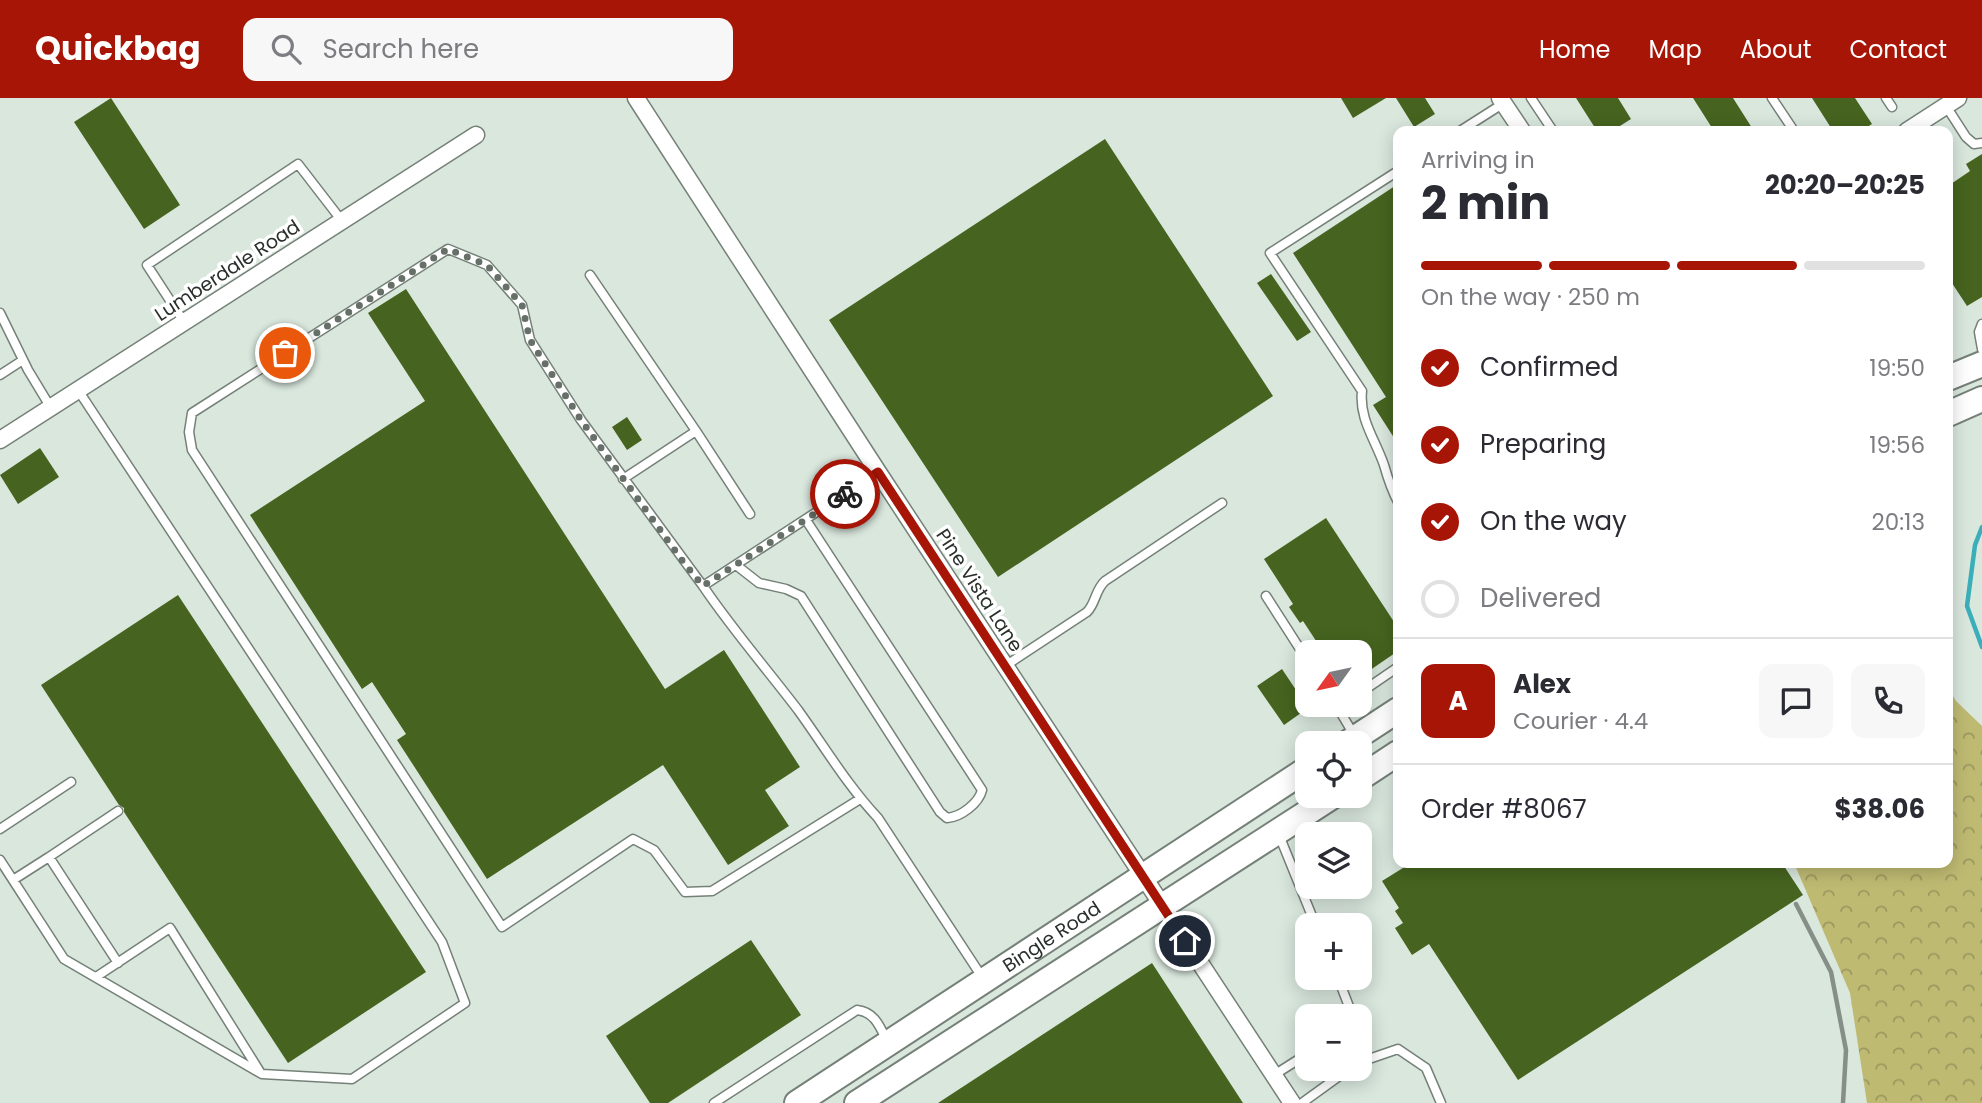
<!DOCTYPE html>
<meta charset="utf-8">
<style>
:root{--surface:#fff;--page:#f7f7f7;--text:#2b2b33;--muted:#7c7c81;--line:#e1e1e2;--accent:#a71507}
body{margin:0;font-family:Poppins,sans-serif;background:var(--page);color:var(--text);height:100vh;display:flex;flex-direction:column;font-size:26px;white-space:nowrap}
*{box-sizing:border-box;margin:0}
p{font-size:23px;color:var(--muted)}
.icon{flex:none;width:38px;height:38px;fill:none;stroke:currentColor;stroke-width:2;stroke-linecap:round;stroke-linejoin:round}
.map{position:relative;flex:1;overflow:hidden}
.sheet{position:absolute;left:1393px;top:28px;width:560px;height:742px;display:flex;flex-direction:column;background:var(--surface);border-radius:14px;box-shadow:0 4px 18px #0003}
.sheet>*{flex:none}
.needle{width:46px;rotate:237deg}
.fabs{position:absolute;left:1295px;top:542px;display:grid;gap:14px}
.fabs a{display:grid;place-items:center;width:77px;height:77px;border-radius:14px;background:var(--surface);box-shadow:0 4px 18px #0003;font-size:35px}
.pin{position:absolute;display:grid;place-items:center;width:60px;height:60px;color:#fff;margin:-30px;border:4px solid #fff;border-radius:50%;box-shadow:0 2px 7px #0007}
.courier{position:absolute;display:grid;place-items:center;width:70px;height:70px;margin:-35px;border:5px solid #a71507;border-radius:50%;background:#fff;color:#222;box-shadow:0 2px 9px #0007}
.overview em{font-style:normal;font-weight:700}
.overview div{display:flex;flex-direction:column-reverse}
.overview{display:flex;align-items:center;justify-content:space-between;height:119px;padding:0 28px}
h1{font-size:46px;font-weight:700;line-height:52px}
.bar{display:grid;grid-template-columns:repeat(4,1fr);gap:10px 7px;align-content:center;height:84px;padding:0 28px}
.bar i{height:9px;border-radius:5px;background:var(--line)}
.bar .on{background:var(--accent)}
.bar p{grid-column:span 4}
.line{display:flex;align-items:center;gap:18px;padding:0 28px;border-top:2px solid var(--line)}
.line div{flex:1}
.round{display:grid;place-items:center;flex:none;width:74px;height:74px;border-radius:14px;background:var(--page)}
ol{padding:0 28px;list-style:none}
li{display:flex;align-items:center;gap:21px;height:77px}
li p{margin-inline-start:auto}
li .icon{padding:7px;border-radius:50%;background:var(--accent);color:#fff;stroke-width:4}
li:last-child{color:var(--muted)}
li i{width:38px;height:38px;border:4px solid var(--line);border-radius:50%}
header{display:flex;align-items:center;gap:42px;box-sizing:border-box;height:98px;padding:0 35px;background:var(--accent);color:#fff}
header strong{font-size:33px}
nav{display:flex;gap:38px;margin-inline-start:auto;font-size:24px}
.search{width:490px;height:63px;background:var(--page);display:flex;align-items:center;gap:18px;box-sizing:border-box;padding:0 24px;border-radius:14px;color:var(--muted);font-size:26px}
.map>svg:first-child{display:block}
.forest{fill:url(#forest-crowns)}
.lines{fill:none;stroke-linecap:round;stroke-linejoin:round}
.stream{stroke:#3aaeb9;stroke-width:4.5}
.building{fill:#46641f}
.lane-casing{stroke:#758178;stroke-width:11}
.street-casing{stroke:#758178;stroke-width:19}
.primary-casing{stroke:#758178;stroke-width:28}
.lane{stroke:#fff;stroke-width:8}
.street{stroke:#fff;stroke-width:16}
.primary{stroke:#fff;stroke-width:24}
.rail{stroke:#858f88;stroke-width:4.5}
.done{stroke:#676f69;stroke-width:7;stroke-dasharray:0 12.6}
.route{stroke:#a71507;stroke-width:9}
.labels{text-anchor:middle;stroke-width:7;stroke-linejoin:round;paint-order:stroke}
.street-label{font-size:19px;fill:#292f2b;stroke:#fff}
</style>
<header>
<strong>Quickbag</strong>
<div class="search"><svg class="icon" aria-label="search" viewBox="0 0 24 24"><circle cx="10" cy="10" r="6"/><path d="M15 15l6 6"/></svg>Search here</div>
<nav><a>Home</a><a>Map</a><a>About</a><a>Contact</a></nav>
</header>
<div class="map">
<svg width="1982" height="1005" viewBox="0 0 1982 1005">
<defs>
<pattern id="forest-crowns" width="20" height="18" patternUnits="userSpaceOnUse" patternTransform="scale(1.75)"><rect width="20" height="18" fill="#bfba72"/><path d="M2 6a3 3 0 1 1 6 0M12 15a3 3 0 1 1 6 0" fill="none" stroke="#9b985e"/></pattern>
</defs>
<rect width="100%" height="100%" fill="#d9e7dd"/>
<!-- forest -->
<path class="forest" d="M1948 590 1956 603 1982 628V1005H1867L1850 895 1794 765H1948Z"/>
<g class="lines">
<!-- stream -->
<path class="stream" d="M1982 429 1975 447 1967 508 1982 549"/>
</g>
<!-- building -->
<path class="building" d="M111 0 180 107 144 131 74 24Z
M1341 0H1386L1353 20Z
M1396 0H1425L1435 16 1414 29Z
M1576 0H1618L1631 21 1612 33H1597Z
M1693 0H1733L1754 33H1714Z
M1812 0H1855L1872 26 1861 33H1833Z
M1105 41 1273 298 998 479 829 222Z
M1982 56V199L1967 208 1948 179V88L1970 73 1966 66Z
M1398 86V346L1373 307 1386 299 1293 155Z
M1271 176 1311 234 1297 243 1257 185Z
M406 191 665 591 724 552 800 669 765 692 789 728 728 767 663 667 487 781 397 642 406 636 372 584 362 591 250 417 425 303 368 215Z
M627 319 642 342 627 352 612 329Z
M40 350 59 379 18 406 0 377Z
M1326 420 1398 530V553L1360 579V555H1324L1303 523 1300 525 1289 509 1293 506 1264 461Z
M178 497 426 874 288 965 124 714V710L119 707 41 587Z
M1282 571 1308 610 1284 627 1257 588Z
M1411 765H1782L1803 797 1518 982 1429 846 1412 857 1395 830 1403 825 1395 813 1399 810 1382 783Z
M751 842 801 917 668 1005H650L606 938Z
M1152 865 1243 1005H938Z"/>
<g class="lines">
<!-- lane casing -->
<g class="lane-casing">
<path id="lane" d="M1531 0 1553 33
M1772 0 1794 33
M1886 0 1892 9
M1946 8 1966 39 1974 46 1982 45
M1460 33 1504 5
M1398 73 1270 155 1362 293C1359 321 1375 341 1384 367 1388 381 1391 391 1398 404
M590 177 696 333 623 381
M0 215 28 272 51 310
M184 224 147 167 298 66 342 123
M1982 226 1979 234 1982 251
M0 277 23 262
M696 333 750 416
M878 374 703 488C732 531 766 570 798 612 824 648 847 687 878 720L982 879
M736 467 759 485 786 491 801 498 940 714 947 720C961 719 979 705 982 692L806 422
M703 488 581 322 530 242 522 207 487 167 448 151 192 315 189 334 192 352 502 829 633 741 654 752 685 794 712 793 860 701
M1266 498 1307 562
M1005 568 1087 514C1096 505 1095 492 1105 483L1222 405
M1360 595 1398 569
M1338 610 1354 637
M0 731 71 684
M1279 737 1316 828
M49 759 118 713
M0 762 64 861 262 976 352 981 465 905 442 844 78 292
M13 782 49 759 118 865
M96 879 170 830 260 974
M1338 880 1353 919
M1360 964 1398 951 1426 970 1441 1005
M1274 977 1307 956
M714 1005 857 912C875 914 880 929 887 943
M1302 1005 1349 971"/>
</g>
<!-- street casing -->
<g class="street-casing">
<path id="street" d="M636 0 878 374 1292 1005
M1500 0 1522 33
M1907 33 1958 0
M0 342 476 37"/>
</g>
<!-- primary casing -->
<g class="primary-casing">
<g id="primary">
<path d="M1948 280 1982 266"/>
<path d="M1948 316 1982 301"/>
<path d="M1346 646 1398 612"/>
<path d="M1360 680 1398 655"/>
<path id="s1" d="M797 1005 1307 671"/>
<path d="M857 1005 1333 698"/>
</g>
</g>
<!-- lane -->
<use href="#lane" class="lane"/>
<!-- street -->
<use href="#street" class="street"/>
<!-- primary -->
<use href="#primary" class="primary"/>
<!-- rail -->
<path class="rail" d="M1796 806 1831 874 1846 952 1843 1005"/>
</g>
<g class="lines">
<!-- done -->
<path class="done" d="M285 255 448 151 487 167 522 207 530 242 581 322 684 465 703 488 845 396"/>
<!-- route -->
<path class="route" d="M845 396 878 374 1185 843"/>
</g>
<g class="labels">
<!-- street labels -->
<g class="street-label">
<text transform="translate(227 172) rotate(-33)" y="7">Lumberdale Road</text>
<text transform="translate(980 492) rotate(57)" y="7">Pine Vista Lane</text>
<text dy="7" stroke="none"><textPath href="#s1" startOffset="304">Bingle Road</textPath></text>
</g>
</g>
</svg>
<div class="fabs">
<a><svg class="needle" viewBox="-14 -14 28 28"><path d="M0-13l5 13h-10z" fill="#e53935"/><path d="M0 13l5-13h-10z" fill="#7c7c81"/></svg></a>
<a><svg class="icon" aria-label="locate" viewBox="0 0 24 24"><circle cx="12" cy="12" r="6"/><path d="M12 2v4M12 18v4M2 12h4M18 12h4"/></svg></a>
<a><svg class="icon" aria-label="layers" viewBox="0 0 24 24"><path d="M12 4l9 5-9 5-9-5zM3 14l9 5 9-5"/></svg></a>
<a>+</a>
<a>−</a>
</div>
<div class="pin" style="left:285px;top:255px;background:#ea580c"><svg class="icon" aria-label="bag" viewBox="0 0 24 24"><path d="M5 8h14l-1 12H6zM9 8a3 3 0 0 1 6 0"/></svg></div>
<div class="pin" style="left:1185px;top:843px;background:#1f2937"><svg class="icon" aria-label="home" viewBox="0 0 24 24"><path d="M3 11l9-7 9 7M6 9v11h12V9"/></svg></div>
<div class="courier" style="left:845px;top:396px"><svg class="icon" aria-label="bike" viewBox="0 0 24 24"><circle cx="6" cy="16" r="4"/><circle cx="18" cy="16" r="4"/><path d="M6 16l4-8h5l3 8M10 8l3 8H6M13 5h3"/></svg></div>
<section class="sheet">
<div class="overview"><div><h1>2 min</h1><p>Arriving in</p></div><em>20:20–20:25</em></div>
<div class="bar"><i class="on"></i><i class="on"></i><i class="on"></i><i></i><p>On the way · 250 m</p></div>
<ol>
<li><svg class="icon" aria-label="check" viewBox="0 0 24 24"><path d="M5 12l5 5 9-10"/></svg>Confirmed<p>19:50</p></li>
<li><svg class="icon" aria-label="check" viewBox="0 0 24 24"><path d="M5 12l5 5 9-10"/></svg>Preparing<p>19:56</p></li>
<li><svg class="icon" aria-label="check" viewBox="0 0 24 24"><path d="M5 12l5 5 9-10"/></svg>On the way<p>20:13</p></li>
<li><i></i>Delivered</li>
</ol>
<div class="line" style="height:126px"><b class="round" style="background:var(--accent);color:#fff">A</b><div><b>Alex</b><p>Courier · 4.4</p></div><a class="round"><svg class="icon" aria-label="chat" viewBox="0 0 24 24"><path d="M4 5h16v11H9l-5 4z"/></svg></a><a class="round"><svg class="icon" aria-label="phone" viewBox="0 0 24 24"><path d="M5 4h4l2 5-3 2q2 4 5 5l2-3 5 2v4C11 20 4 13 5 4z"/></svg></a></div>
<div class="line" style="height:91px"><div>Order #8067</div><b>$38.06</b></div>
</section>
</div>
